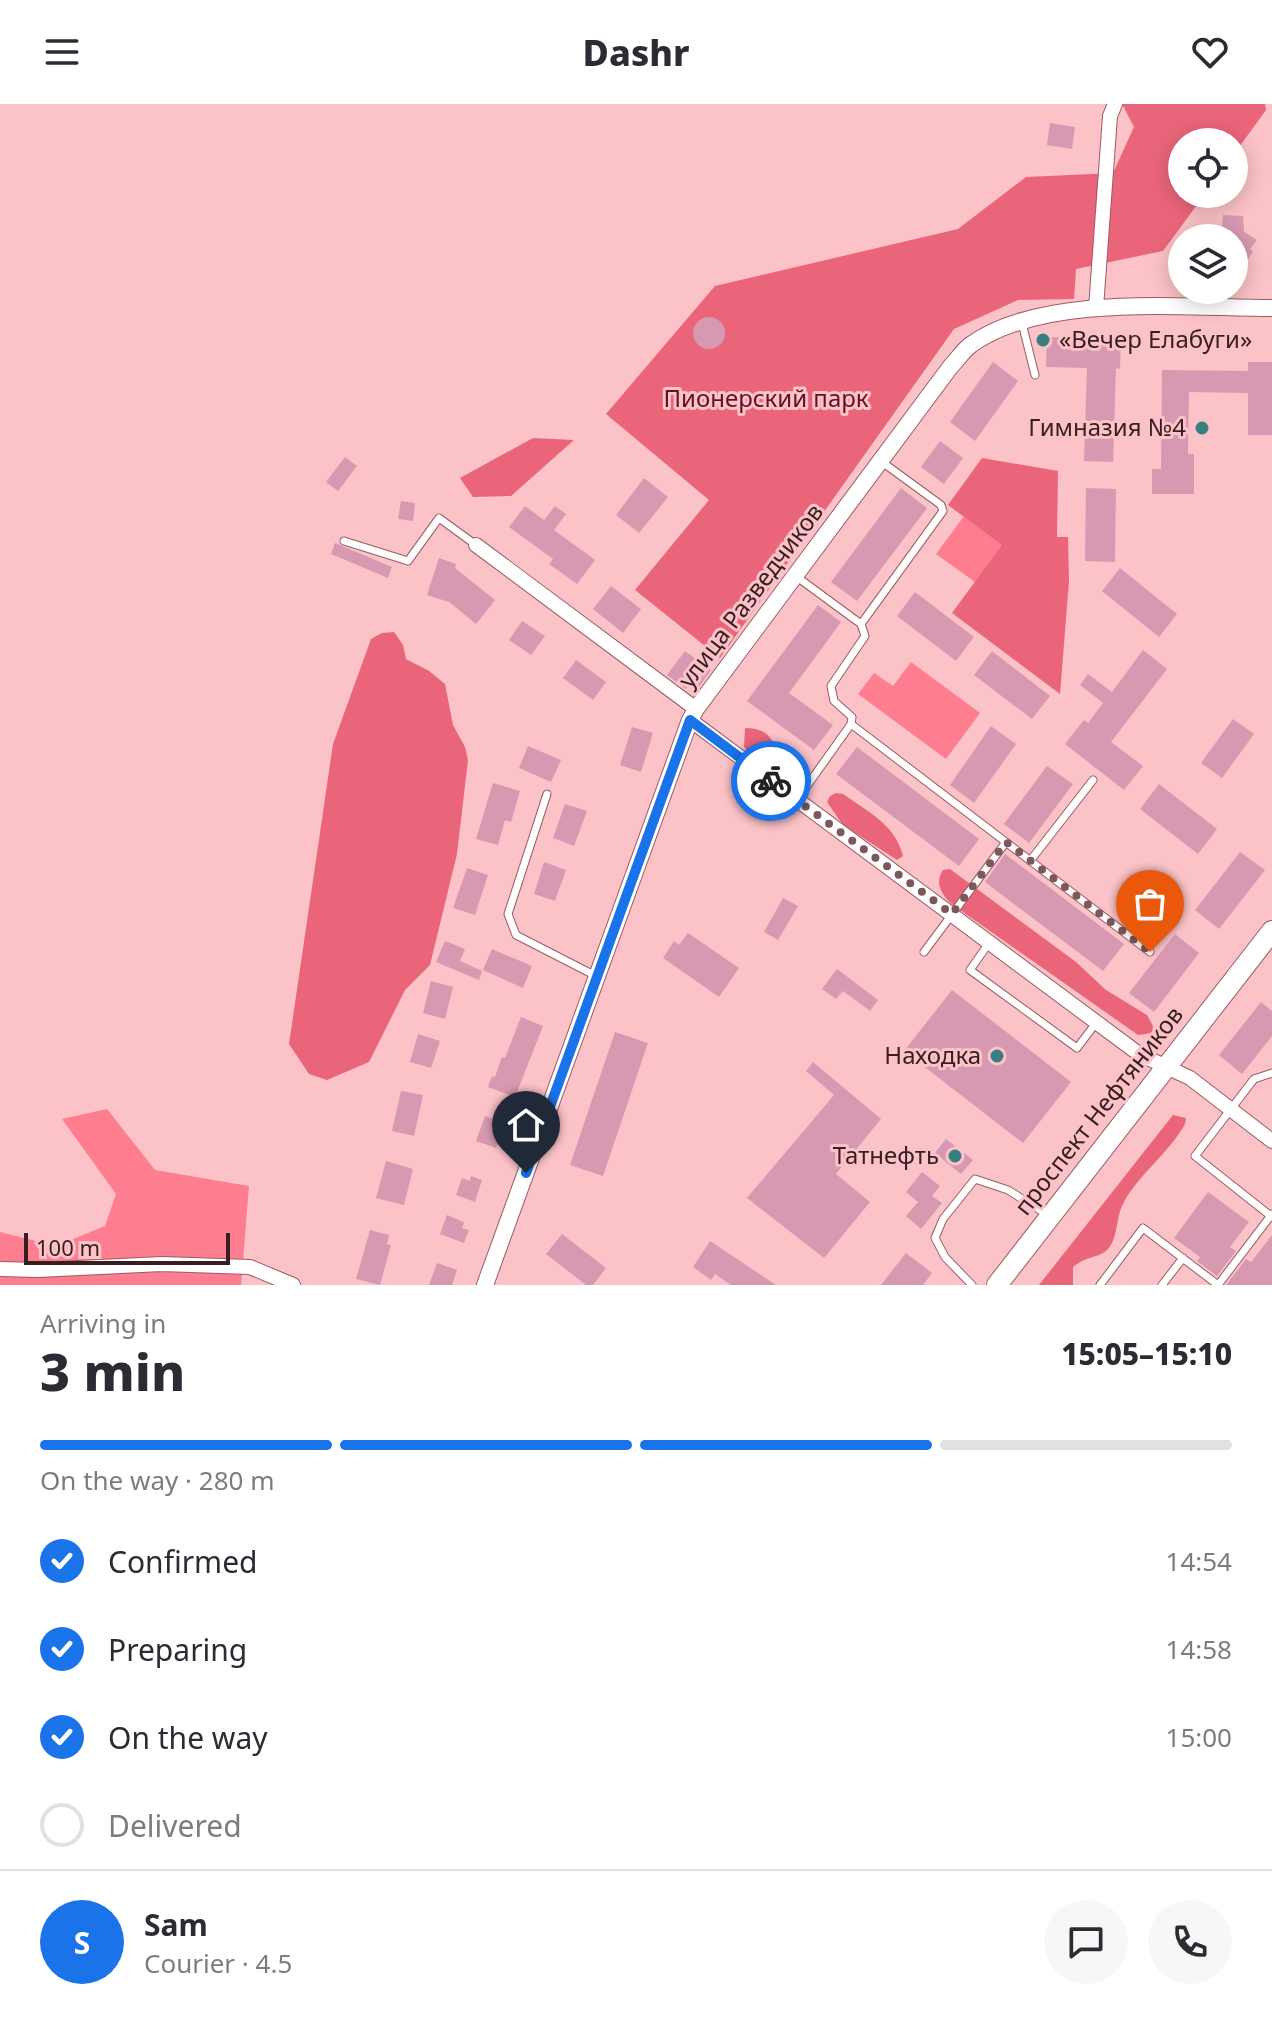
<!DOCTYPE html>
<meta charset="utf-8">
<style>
:root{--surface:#fff;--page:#f7f7f7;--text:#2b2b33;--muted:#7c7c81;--line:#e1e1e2;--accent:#1a73e8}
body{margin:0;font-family:"Noto Sans",sans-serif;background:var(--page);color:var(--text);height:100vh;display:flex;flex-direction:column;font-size:30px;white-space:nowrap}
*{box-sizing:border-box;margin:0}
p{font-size:26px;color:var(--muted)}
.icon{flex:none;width:44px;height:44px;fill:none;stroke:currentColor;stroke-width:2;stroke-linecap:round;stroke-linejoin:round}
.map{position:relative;height:1181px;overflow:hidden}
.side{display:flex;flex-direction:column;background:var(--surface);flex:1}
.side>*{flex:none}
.tools{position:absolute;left:1168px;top:24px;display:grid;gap:16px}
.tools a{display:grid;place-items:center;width:80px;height:80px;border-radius:50%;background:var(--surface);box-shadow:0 4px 20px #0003;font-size:40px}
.scale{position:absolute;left:24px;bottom:20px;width:206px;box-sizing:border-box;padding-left:8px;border:4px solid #381e21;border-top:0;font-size:22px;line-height:28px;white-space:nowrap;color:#381e21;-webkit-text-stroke:6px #fbc2c7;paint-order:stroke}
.pin{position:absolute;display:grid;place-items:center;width:68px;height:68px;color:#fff;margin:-82px -34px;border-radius:50% 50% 50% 0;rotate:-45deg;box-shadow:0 0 8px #0007}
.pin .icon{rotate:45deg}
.courier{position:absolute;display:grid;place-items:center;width:80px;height:80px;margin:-40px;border:6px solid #1a73e8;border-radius:50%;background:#fff;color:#222;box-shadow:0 2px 10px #0007}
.overview em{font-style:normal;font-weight:800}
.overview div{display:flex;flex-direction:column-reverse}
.overview{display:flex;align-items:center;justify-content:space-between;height:136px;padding:0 40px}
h1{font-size:52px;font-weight:800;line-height:60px}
.bar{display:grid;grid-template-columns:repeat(4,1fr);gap:12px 8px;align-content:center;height:96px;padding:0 40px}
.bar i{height:10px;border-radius:6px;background:var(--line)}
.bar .on{background:var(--accent)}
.bar p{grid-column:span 4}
.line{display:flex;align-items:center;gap:20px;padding:0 40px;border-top:2px solid var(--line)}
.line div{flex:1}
.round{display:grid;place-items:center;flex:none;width:84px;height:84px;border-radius:42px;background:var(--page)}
ol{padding:0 40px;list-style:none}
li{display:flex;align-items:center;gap:24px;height:88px}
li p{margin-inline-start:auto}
li .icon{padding:8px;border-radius:50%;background:var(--accent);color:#fff;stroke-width:4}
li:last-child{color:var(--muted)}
li i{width:44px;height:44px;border:4px solid var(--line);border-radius:50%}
header{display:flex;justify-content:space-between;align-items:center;height:104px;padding:0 40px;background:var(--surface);font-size:36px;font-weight:800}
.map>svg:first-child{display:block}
.green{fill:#fe7e90}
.forest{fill:#eb657a}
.building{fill:#d799b2}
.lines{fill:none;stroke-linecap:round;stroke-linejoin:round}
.service-casing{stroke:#9a5c63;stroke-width:9}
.minor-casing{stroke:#9a5c63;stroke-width:16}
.tertiary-casing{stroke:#9a5c63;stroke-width:18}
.secondary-casing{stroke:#9a5c63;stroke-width:22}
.service{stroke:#fff;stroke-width:7}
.minor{stroke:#fff;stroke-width:14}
.tertiary{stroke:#fff;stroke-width:16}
.secondary{stroke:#fff;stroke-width:20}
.done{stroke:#7c575b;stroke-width:8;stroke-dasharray:0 14.4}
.route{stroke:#1a73e8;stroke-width:10}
.poi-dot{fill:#377f7e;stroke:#fbc2c7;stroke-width:3}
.labels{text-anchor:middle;stroke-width:6;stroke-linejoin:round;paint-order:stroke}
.poi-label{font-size:24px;fill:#381e21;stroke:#fbc2c7;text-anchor:end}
.park-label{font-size:24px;fill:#650f24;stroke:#fbc2c7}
.street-label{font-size:24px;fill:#381e21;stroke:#fbc2c7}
</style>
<header><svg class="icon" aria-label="menu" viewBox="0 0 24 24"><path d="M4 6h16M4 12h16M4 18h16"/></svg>Dashr<svg class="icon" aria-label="heart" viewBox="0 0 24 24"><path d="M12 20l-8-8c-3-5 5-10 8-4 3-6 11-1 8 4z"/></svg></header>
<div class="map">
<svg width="1272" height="1181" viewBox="0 0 1272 1181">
<rect width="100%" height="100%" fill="#fbc2c7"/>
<!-- green -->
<path class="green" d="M964 412 1003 441 975 478 936 450Z
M911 558 980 609 946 655 858 590 874 569 893 582Z
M107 1005 155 1066 249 1082 241 1181H0V1128L56 1142 105 1122 116 1090 62 1015Z"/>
<!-- forest -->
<path class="forest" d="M1122 0H1265L1266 6 1234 50V38H1182V90H1205L1163 147 1076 165 1074 195 1018 196 954 225 720 554 635 486 709 396 606 310 715 182 958 125 1026 73 1113 69 1134 23Z
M533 334 574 336 511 392 473 393 460 374Z
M982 354 1058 367 1057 433H1068L1069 477 1060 590 952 509 1002 441 948 401Z
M394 528 403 541 406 555 429 567 445 580 453 621 465 643 468 656 457 750 430 861 405 886 369 958 327 976 309 970 289 940 333 640 371 535 382 529Z
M745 624C764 624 773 632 777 650L768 658 754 653 744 643Z
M836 689 843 690C867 707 896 721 903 752L897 756 843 721 827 698 830 692Z
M950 765 1076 858 1106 886 1147 911 1153 922 1152 929 1138 931 953 801C942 792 934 779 943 766Z
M1173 1011 1186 1014 1185 1020C1170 1048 1136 1073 1123 1100 1115 1115 1119 1135 1106 1147 1097 1154 1086 1152 1073 1163V1181H1039Z"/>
<!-- building -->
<path class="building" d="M1050 19 1075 23 1072 45 1047 41Z
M1223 111 1243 112 1244 128 1257 136 1250 145 1253 148 1246 158 1234 148V134H1221Z
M693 229a16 16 0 1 1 32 0a16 16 0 1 1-32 0Z
M1047 233 1121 235 1120 265 1116 264 1113 358 1084 357 1087 264 1046 263Z
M993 258 1018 277 975 337 950 318Z
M1248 258H1272V331H1248V289L1189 288 1188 350H1194V390H1152V365H1161L1162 266 1248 267Z
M940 337 963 354 944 380 921 363Z
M345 353 357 362 338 387 326 378Z
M644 374 668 393 639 429 616 411Z
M901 384 927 404 857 497 831 478Z
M1086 384 1116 385 1115 458 1085 457Z
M401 397 415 399 413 417 398 415Z
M525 402 544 416 555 402 566 410 554 426 595 456 577 480 549 460 553 455 509 423Z
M335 439 392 463 388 474 331 450Z
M439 454 456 460 455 464 495 496 476 520 449 498 427 491Z
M1120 464 1177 510 1159 533 1102 487Z
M611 482 641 505 623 529 593 505Z
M915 488 974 533 956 557 897 512Z
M818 501 841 518 789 589 833 621 814 646 747 597Z
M522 517 545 532 531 551 509 536Z
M1143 546 1167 565 1111 638 1143 662 1124 686 1065 640 1084 616 1088 619 1103 599 1080 581 1088 570 1112 588Z
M685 547 711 566 698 584 691 578 686 585 667 571Z
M992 547 1050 592 1032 615 974 571Z
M576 556 606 578 593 596 563 574Z
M1233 615 1254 630 1222 674 1201 659Z
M991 622 1016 640 974 699 950 681Z
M632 623 653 629 641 668 620 661Z
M528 642 561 656 551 678 519 664Z
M857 643 979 735 959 762 836 670Z
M1047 662 1073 680 1029 739 1004 720Z
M493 679 520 687 511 718 505 716 498 741 476 735Z
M1159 680 1217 725 1198 750 1140 705Z
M565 700 587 707 574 742 553 734Z
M1240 748 1265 766 1219 825 1195 806Z
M1005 750 1124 840 1103 867 985 778Z
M544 758 566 766 555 797 534 790Z
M467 764 488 771 475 811 453 804Z
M783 794 798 802 778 836 764 828Z
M688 829 739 864 719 893 663 854 674 837 679 841Z
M1175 830 1199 849 1154 908 1129 889Z
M445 837 465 845 460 857 482 867 479 876 436 858Z
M492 845 532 862 523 884 483 866Z
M837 865 878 896 870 907 843 887 836 895 822 885Z
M431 877 453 883 445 915 423 909Z
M952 886 1071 978 1023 1039 904 947Z
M1261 898 1272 907V932L1242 970 1219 951Z
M521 913 543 922 515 993 488 983 492 972 495 973 502 953 505 954Z
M615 928 648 939 603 1072 570 1061Z
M418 930 440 937 431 964 410 958Z
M813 958 881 1015 836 1070 870 1098 824 1154 747 1094 834 991 806 967Z
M401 987 423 991 414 1032 392 1027Z
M485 1012 505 1020 496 1044 476 1037Z
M946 1035 973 1056 961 1070 935 1049Z
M386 1057 413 1065 404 1101 376 1094Z
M922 1068 940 1082 932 1092 942 1099 921 1125 906 1112 918 1098 906 1088Z
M471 1072 482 1076 475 1098 456 1091 462 1074 470 1077Z
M1208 1088 1249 1118 1230 1143 1236 1147 1217 1172 1197 1157 1200 1153 1174 1134Z
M447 1111 464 1118 462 1124 469 1126 464 1139 440 1130Z
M370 1126 389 1131 387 1140 391 1141 380 1181 356 1175Z
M562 1130 606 1164 593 1181H586L546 1150Z
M1272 1131V1181H1226L1246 1155 1251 1158Z
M710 1137 776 1181H731L715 1170 711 1176 693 1163Z
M906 1149 932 1169 923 1181H881Z
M437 1159 457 1166 452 1181H429Z"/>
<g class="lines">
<!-- service casing -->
<g class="service-casing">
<path id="service" d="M1022 219 1035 271
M344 437 408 457 439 414 476 441
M797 473 861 520 865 532 831 582 834 597 852 613 851 620 797 696
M861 520 943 407 941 401 882 358
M851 620 1150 848
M547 690 508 810 516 831 596 872
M1030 757 1093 676
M989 839 970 866 1077 944 1096 919
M924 848 1006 738
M1272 969 1254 975 1195 1052 1272 1113
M972 1181 945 1153 935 1134 943 1115 975 1075 1008 1086 1048 1111
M1100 1181 1143 1124 1218 1181 1272 1110
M1162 1181 1183 1154"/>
</g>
<!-- minor casing -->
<g class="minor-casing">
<path id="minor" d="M1096 204 1110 12 1115 0
M476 441 696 605
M690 616 1139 950 1190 974 1272 1037
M0 1165 38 1166 162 1160 250 1163 293 1181"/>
</g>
<!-- tertiary casing -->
<g class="tertiary-casing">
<path id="tertiary" d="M485 1181 690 616 696 605 951 262C958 255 964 245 972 240 1044 189 1186 204 1272 204"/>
</g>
<!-- secondary casing -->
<g class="secondary-casing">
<path id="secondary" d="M997 1181 1272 827"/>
</g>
<!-- service -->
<use href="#service" class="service"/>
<!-- minor -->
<use href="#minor" class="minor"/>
<!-- tertiary -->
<use href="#tertiary" class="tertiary"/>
<!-- secondary -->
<use href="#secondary" class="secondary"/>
</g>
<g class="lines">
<!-- done -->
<path class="done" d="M771 677 952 810 1006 738 1150 848"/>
<!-- route -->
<path class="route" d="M526 1069 690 616 771 677"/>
</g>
<!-- markers -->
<g class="poi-dot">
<circle cx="1043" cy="236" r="8"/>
<circle cx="1202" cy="324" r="8"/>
<circle cx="997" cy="952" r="8"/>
<circle cx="955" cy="1052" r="8"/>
</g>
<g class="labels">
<!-- poi labels -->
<g class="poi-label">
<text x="1059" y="244" text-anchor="start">«Вечер Елабуги»</text>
<text x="1186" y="332">Гимназия №4</text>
<text x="981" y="960">Находка</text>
<text x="939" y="1060">Татнефть</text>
</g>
<!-- park labels -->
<g class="park-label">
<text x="766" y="303">Пионерский парк</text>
</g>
<!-- street labels -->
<g class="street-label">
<text transform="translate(751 492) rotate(-53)" y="8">улица Разведчиков</text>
<text transform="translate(1099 1007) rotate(-52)" y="8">проспект Нефтяников</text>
</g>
</g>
</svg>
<div class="tools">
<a><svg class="icon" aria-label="locate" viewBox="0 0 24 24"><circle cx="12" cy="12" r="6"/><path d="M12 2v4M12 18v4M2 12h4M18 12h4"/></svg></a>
<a><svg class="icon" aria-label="layers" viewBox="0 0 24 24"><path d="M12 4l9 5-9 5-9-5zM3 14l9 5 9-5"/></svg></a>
</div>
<div class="scale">100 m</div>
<div class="pin" style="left:1150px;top:848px;background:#ea580c"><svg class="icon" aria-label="bag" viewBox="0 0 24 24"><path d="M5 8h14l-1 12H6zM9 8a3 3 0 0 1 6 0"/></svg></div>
<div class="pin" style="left:526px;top:1069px;background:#1f2937"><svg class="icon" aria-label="home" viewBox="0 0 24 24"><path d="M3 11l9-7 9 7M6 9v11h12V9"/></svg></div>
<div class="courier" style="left:771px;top:677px"><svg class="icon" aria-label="bike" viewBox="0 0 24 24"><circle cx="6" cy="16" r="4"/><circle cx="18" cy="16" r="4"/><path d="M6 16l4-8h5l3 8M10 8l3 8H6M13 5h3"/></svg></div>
</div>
<section class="side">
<div class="overview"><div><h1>3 min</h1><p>Arriving in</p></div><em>15:05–15:10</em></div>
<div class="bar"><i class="on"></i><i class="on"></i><i class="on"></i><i></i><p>On the way · 280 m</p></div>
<ol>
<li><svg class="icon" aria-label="check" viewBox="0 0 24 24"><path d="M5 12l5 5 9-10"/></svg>Confirmed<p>14:54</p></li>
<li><svg class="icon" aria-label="check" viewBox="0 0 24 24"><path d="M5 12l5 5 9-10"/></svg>Preparing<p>14:58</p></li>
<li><svg class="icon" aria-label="check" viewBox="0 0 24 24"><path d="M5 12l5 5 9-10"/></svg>On the way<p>15:00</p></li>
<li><i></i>Delivered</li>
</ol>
<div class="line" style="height:144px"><b class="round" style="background:var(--accent);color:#fff">S</b><div><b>Sam</b><p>Courier · 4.5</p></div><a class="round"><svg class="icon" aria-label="chat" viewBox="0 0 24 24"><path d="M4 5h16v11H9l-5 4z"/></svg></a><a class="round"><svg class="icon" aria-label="phone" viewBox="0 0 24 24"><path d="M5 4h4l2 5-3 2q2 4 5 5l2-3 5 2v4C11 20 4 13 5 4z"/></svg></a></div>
</section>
